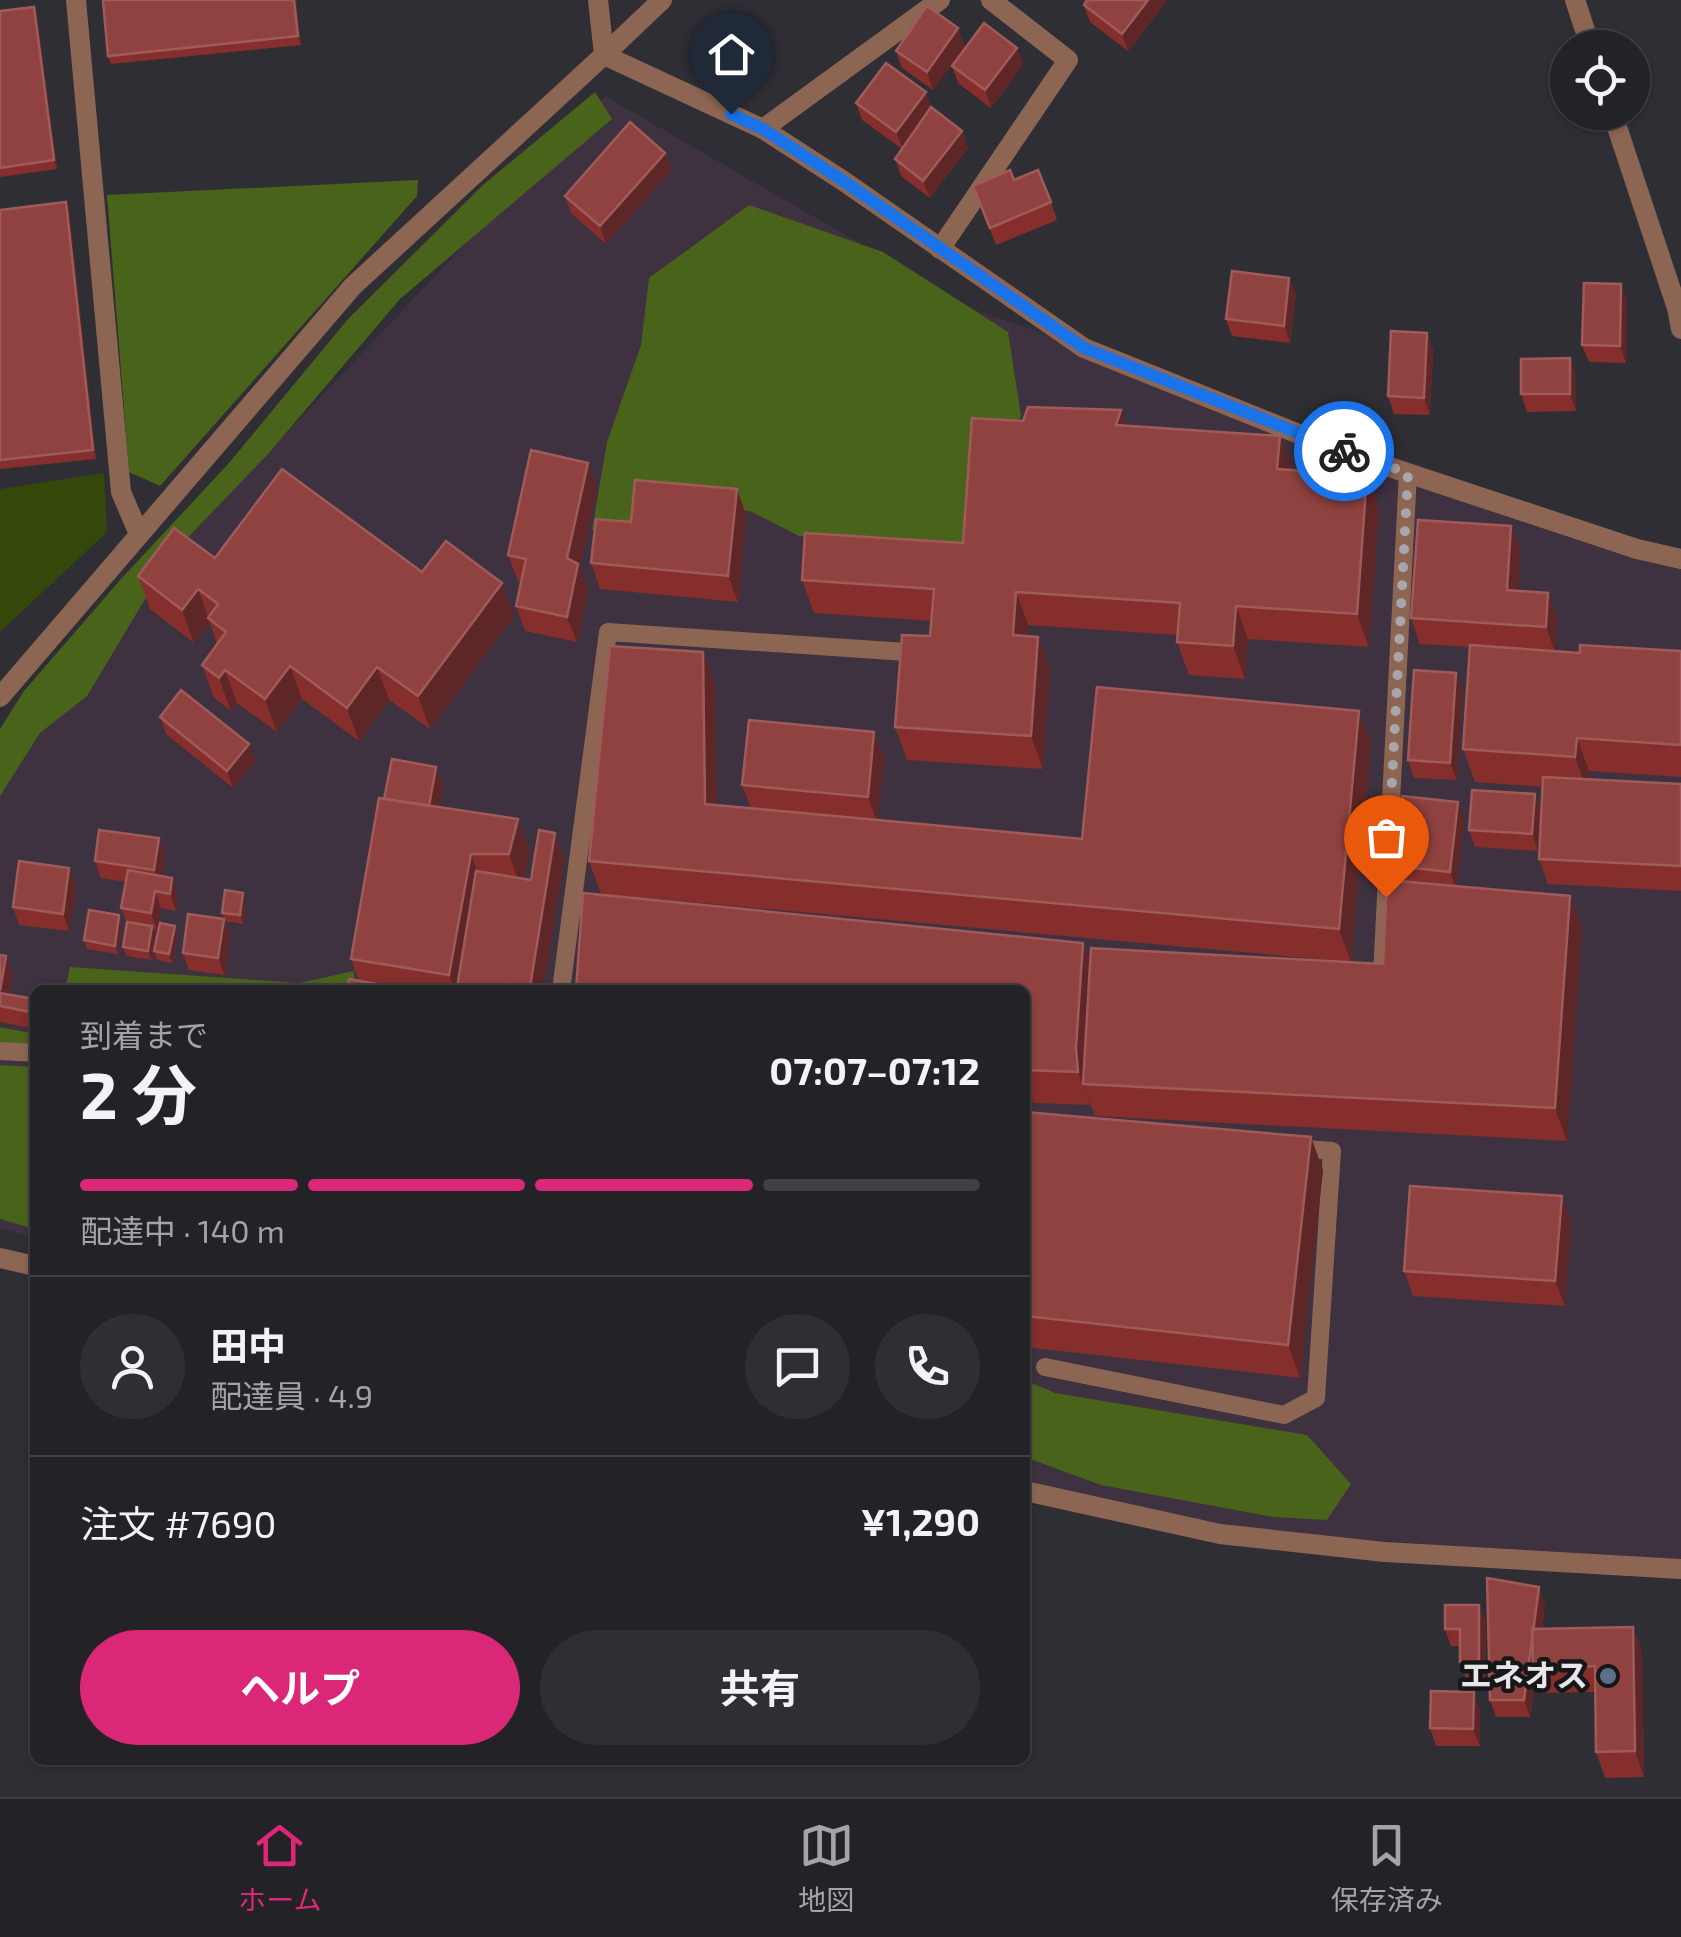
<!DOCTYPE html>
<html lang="ja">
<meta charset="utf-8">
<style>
:root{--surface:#232227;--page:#2f2f33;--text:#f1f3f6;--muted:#a3a4a7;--line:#403f44;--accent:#db2777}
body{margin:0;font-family:"Exo 2","Noto Sans JP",sans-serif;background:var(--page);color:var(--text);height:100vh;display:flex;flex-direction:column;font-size:38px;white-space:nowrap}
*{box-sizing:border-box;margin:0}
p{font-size:32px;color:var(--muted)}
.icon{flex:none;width:55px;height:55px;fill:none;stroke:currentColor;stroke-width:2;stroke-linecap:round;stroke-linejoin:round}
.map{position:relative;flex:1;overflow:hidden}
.sheet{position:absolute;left:30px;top:985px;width:1000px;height:780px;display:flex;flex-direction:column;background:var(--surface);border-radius:15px;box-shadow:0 2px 8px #0004,0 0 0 2px var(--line)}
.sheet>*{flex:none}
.buttons{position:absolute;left:1550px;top:30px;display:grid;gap:20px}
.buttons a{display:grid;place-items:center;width:100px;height:100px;border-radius:50%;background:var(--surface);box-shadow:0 2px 8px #0004,0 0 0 2px var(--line);font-size:50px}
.pin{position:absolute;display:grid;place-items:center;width:85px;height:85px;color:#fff;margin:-102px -42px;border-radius:50% 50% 50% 0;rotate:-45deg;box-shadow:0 0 10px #0007}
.pin .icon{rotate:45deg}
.courier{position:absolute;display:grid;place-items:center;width:100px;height:100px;margin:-50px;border:8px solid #1a73e8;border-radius:50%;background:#fff;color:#222;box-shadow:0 2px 12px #0007}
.overview em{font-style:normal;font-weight:700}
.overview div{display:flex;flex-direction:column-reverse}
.overview{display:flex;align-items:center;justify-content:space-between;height:170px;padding:0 50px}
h1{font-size:65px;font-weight:700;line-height:75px}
.bar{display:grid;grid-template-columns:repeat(4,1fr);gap:15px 10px;align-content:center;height:120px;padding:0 50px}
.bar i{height:12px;border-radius:8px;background:var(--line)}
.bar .active{background:var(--accent)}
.bar p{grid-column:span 4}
.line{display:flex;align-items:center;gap:25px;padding:0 50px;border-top:2px solid var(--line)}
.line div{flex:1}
.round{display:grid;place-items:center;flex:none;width:105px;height:105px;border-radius:52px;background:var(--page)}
.action{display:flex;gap:20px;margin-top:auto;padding:20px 50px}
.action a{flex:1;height:115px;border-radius:60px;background:var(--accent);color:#fff;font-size:40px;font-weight:700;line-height:115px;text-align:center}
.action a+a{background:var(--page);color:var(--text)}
.tabs{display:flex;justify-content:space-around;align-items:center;height:140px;border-top:2px solid var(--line);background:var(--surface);font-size:28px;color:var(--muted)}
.tabs a{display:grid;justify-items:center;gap:5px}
.tabs .active{color:var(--accent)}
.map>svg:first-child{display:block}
.industrial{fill:#3e3140}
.green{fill:#34480c}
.forest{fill:#4a631b}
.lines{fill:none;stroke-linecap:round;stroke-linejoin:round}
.service{stroke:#8d6653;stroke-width:18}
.minor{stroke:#8d6653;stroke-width:20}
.tertiary{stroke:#8d6653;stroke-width:20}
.wall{fill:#852e2b}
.shaded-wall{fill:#5e2626}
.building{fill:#904240;stroke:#9e5b5a;stroke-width:2.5}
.done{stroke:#a7a6aa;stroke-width:10;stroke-dasharray:0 18}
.route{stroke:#1a73e8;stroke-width:12}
.service-dot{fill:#5c6f8a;stroke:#171619;stroke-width:4}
.labels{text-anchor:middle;stroke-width:9;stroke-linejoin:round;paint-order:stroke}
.poi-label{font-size:32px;font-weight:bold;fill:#e7e6ea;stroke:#171619;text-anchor:end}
</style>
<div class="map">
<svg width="1681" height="1797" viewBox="0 0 1681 1797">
<rect width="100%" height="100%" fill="#2f2e34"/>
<!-- industrial -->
<path class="industrial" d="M605 96 973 309 1681 557V1567L1167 1522 1025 1486V990H35V1237L0 1228V736Z"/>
<!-- green -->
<path class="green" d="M104 473 107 532 0 632V489Z"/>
<!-- forest -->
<path class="forest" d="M595 92 612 119 400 299 268 454 172 554 87 696 40 733 0 796V729L24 691 121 579 229 463 348 319 483 185Z
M418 180 417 196 160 486 129 472 107 195Z
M749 205 883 252 1008 332 1021 416 962 557 799 536 750 511 637 502 636 531 592 530 607 442 641 345 649 278Z
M70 967 299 983 354 971 355 990H65Z
M0 1027 35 1034V1053L0 1051Z
M0 1065 35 1067V1229L0 1219Z
M1025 1380 1055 1393 1307 1435 1351 1484 1327 1520 1274 1517 1101 1485 1025 1457Z"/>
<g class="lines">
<!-- service -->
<path class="service" d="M572 907 606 910
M1370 973 1382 974 1408 473
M561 990 608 632 921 653
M0 1051 35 1053
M1045 1367 1284 1415 1316 1398 1332 1151 1295 1148"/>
<!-- minor -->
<path class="minor" d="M76 0 121 492 139 534
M662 0 604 55 763 129 842 180 1084 348 1341 451 1637 549 1681 559
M763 129 940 0
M940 249 1068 60 991 0
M0 697 353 286 604 55 598 0
M0 1258 35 1266
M1025 1491 1220 1534 1385 1552 1681 1569"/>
<!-- tertiary -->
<path class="tertiary" d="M1575 0 1591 48
M1612 112 1677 308 1681 329"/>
</g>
<!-- wall -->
<path class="wall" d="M296 0 301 45 111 64 108 56Z
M1087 0H1166V2L1128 51 1090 22 1084 5Z
M34 7 37 16 57 169 0 177V11Z
M965 46 933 90 902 68 896 51Z
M1017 48 1023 65 991 108 958 83 952 66Z
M926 92 931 108 962 131 968 148 930 198 901 176 895 159 902 149 862 120 856 103Z
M665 153 671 170 606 244 571 213 565 196Z
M1014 180 1051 202 1057 220 996 245 973 186Z
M0 210 69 211 96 459 0 469Z
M1296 295 1290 343 1232 336 1226 319Z
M1627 301 1626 363 1589 362 1582 345Z
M1427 333 1433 350 1430 415 1394 414 1388 396Z
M1576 375V411L1527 412 1521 394Z
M1126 426 1292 470 1379 507 1369 647 1248 639 1245 679 1189 675 1177 642 1178 635 1028 625V636L1038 637 1050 670 1043 769 907 760 895 727 930 636 931 621 814 613 802 580 963 543Z
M588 463 597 488 580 568 588 590 577 642 525 631 516 606 521 581H518L508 555Z
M737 489 746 515 738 602 600 589 591 563 631 522Z
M1520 551 1517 591 1548 593 1557 618 1555 651 1580 653 1681 651V777L1589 771 1588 780 1681 784V891L1548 884 1539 859 1541 819 1538 851 1475 847 1469 830 1535 794 1541 811 1543 787 1475 782 1463 749 1470 647 1420 644 1411 618Z
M215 558 422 572 502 583 514 616 430 729 389 700 359 741 302 699 277 732 237 703 231 711 214 698 202 665 217 644 210 623 194 643 150 609 138 576Z
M703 652 715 685 716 806 751 809 742 785 874 732 884 757 877 820 1082 839 1371 744 1351 962 601 894 589 861Z
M1456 673 1462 690 1457 780 1414 778 1408 760Z
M160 717 255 761 233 788 166 734Z
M443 785 438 807 518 819 530 852 523 879 531 880 564 858 543 990H347L359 981 351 959Z
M1464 819 1456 886 1570 896 1582 929 1567 1141 1095 1116 1089 1100 1090 1105 1033 1103 1025 1081V990L1083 943 1090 963 1383 964 1400 881 1394 866Z
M159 838 165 855 162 876 178 895 176 911 161 908 157 930 154 929 156 935 152 960 127 956 123 947 127 923 121 908 126 882 101 878 95 861Z
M76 885 69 931 19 925 13 907Z
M246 902 243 924 225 921 222 913Z
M224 919 230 937 225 975 189 970 183 953Z
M122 924 118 954 87 949 84 940Z
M175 926 178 934 172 963 157 960 154 951Z
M0 955 13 973 9 995 35 999V1029L0 1022Z
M1025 1112 1323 1170 1300 1378 1025 1347Z
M1571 1222 1565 1306 1413 1296 1404 1271Z
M1545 1604 1542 1629 1633 1627 1642 1652 1644 1777 1605 1778 1596 1752 1595 1692 1543 1693 1536 1674 1530 1717H1496L1490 1700Z
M1486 1622 1485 1679H1466L1460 1662V1646H1451L1445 1629Z
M1480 1710V1746H1436L1430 1728Z"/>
<!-- shaded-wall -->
<path class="shaded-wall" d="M294 0H296L301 45 298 36Z
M1148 0H1166V2L1128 51 1122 34Z
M34 7 37 16 57 169 54 160Z
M958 28 965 46 933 90 927 72Z
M1017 48 1023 65 991 108 985 90Z
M926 92 932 109 903 149 896 132Z
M962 131 968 148 930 198 923 181Z
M665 153 671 170 606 244 600 226Z
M66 202 69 211 96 459 93 450Z
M1289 278 1296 295 1290 343 1284 326Z
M1621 284 1627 301 1626 363 1620 346Z
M1427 333 1433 350 1430 415 1424 398Z
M1570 358 1576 375V411L1570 394Z
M1121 410 1133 443 1116 425Z
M1280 436 1292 469H1277Z
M588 463 597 488 580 568 588 590 577 642 567 617V558Z
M1367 475 1379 507 1369 647 1357 614Z
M737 489 746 515 738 602 728 576Z
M1511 526 1520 551 1516 616 1507 590Z
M502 583 514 616 430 729 418 696Z
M198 589 210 623 194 643 182 610Z
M1016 592 1028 625 1025 668 1013 635Z
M1548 593 1557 618 1555 652 1546 627Z
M1236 606 1248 639 1245 679 1233 646Z
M1038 637 1050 670 1043 769 1031 736Z
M703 652 715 685 717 837 705 804Z
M290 666 302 699 277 732 265 699Z
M377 667 389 700 359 741 347 708Z
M225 670 237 703 231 711 219 678Z
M1456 673 1462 690 1457 780 1450 763Z
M1359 711 1371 744 1351 962 1339 929Z
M874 732 884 757 877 822 868 797Z
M1577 738 1589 771 1587 790 1575 757Z
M249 744 255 761 233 788 227 771Z
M436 767 443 785 434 828 428 811Z
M1535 794 1541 811 1538 851 1532 834Z
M1458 802 1464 819 1456 889 1450 872Z
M518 819 530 852 521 887 509 854Z
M555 833 564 858 543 990H531L530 987Z
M159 838 165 855 160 887 154 870Z
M471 854 483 887 458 990H454L449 975Z
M69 868 76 885 69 931 63 914Z
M172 878 178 895 176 911 170 894Z
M155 891 161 908 157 930 151 913Z
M243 893 246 902 243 924 240 915Z
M1570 896 1582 929 1567 1141 1555 1108Z
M119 915 122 924 118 954 115 946Z
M224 919 230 937 225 975 218 958Z
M152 926 156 935 152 960 148 951Z
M175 926 178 934 172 963 169 954Z
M1083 943 1095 976 1083 1084 1090 1105 1078 1072 1076 1048Z
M6 956 13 973 6 1008 0 994Z
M1311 1137 1323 1170 1300 1378 1288 1345Z
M1562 1196 1571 1222 1565 1306 1555 1281Z
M1539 1587 1545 1604 1537 1668H1533L1536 1674 1530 1717 1524 1700Z
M1479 1605 1486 1622 1485 1679 1479 1662Z
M1633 1627 1642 1652 1644 1777 1635 1751Z
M1474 1692 1480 1710V1746L1473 1729Z"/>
<!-- building -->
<path class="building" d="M103 0H294L298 36 108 56Z
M1087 0H1148L1122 34 1084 5Z
M927 6 958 28 927 72 896 51Z
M34 7 54 160 0 168V11Z
M984 23 1017 48 985 90 952 66Z
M886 63 926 92 896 132 856 103Z
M931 107 962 131 923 181 895 159Z
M630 122 665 153 600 226 565 196Z
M1010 170 1014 180 1038 170 1051 202 990 228 973 186Z
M66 202 93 450 0 460V210Z
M1232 271 1289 278 1284 326 1226 319Z
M1584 283 1621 284 1620 346 1582 345Z
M1391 331 1427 333 1424 398 1388 396Z
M1570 358V394H1521V359Z
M1028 407 1121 410 1116 425 1280 436 1277 469 1367 475 1357 614 1236 606 1233 646 1177 642 1180 603 1016 592 1013 635 1038 637 1031 736 895 727 902 635 930 636 934 589 802 580 805 533 963 543 972 418 1023 421Z
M531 450 588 463 567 558 578 564 567 617 516 606 526 559 508 555Z
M282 469 422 572 446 541 502 583 418 696 377 667 347 708 290 666 265 699 225 670 219 678 202 665 226 632 208 618 218 604 198 589 182 610 138 576 174 528 215 558Z
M635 480 737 489 728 576 591 563 596 519 631 522Z
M1418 520 1511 526 1507 590 1548 593 1546 627 1411 618Z
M1470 645 1580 653V645L1681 651V745L1577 738 1575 757 1463 749Z
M610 646 703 652 705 804 1082 839 1097 687 1359 711 1339 929 589 861Z
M1414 670 1456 673 1450 763 1408 760Z
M181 690 249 744 227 771 160 717Z
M749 720 874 732 868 797 742 785Z
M392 759 436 767 429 806 384 799Z
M1543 777 1681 784V866L1539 859Z
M1472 790 1535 794 1532 834 1469 830Z
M1402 796 1458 802 1450 872 1394 866Z
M379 798 518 819 509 854H471L449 975 351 959Z
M99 830 159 838 154 870 95 861Z
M539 830 555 833 530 987 507 984 506 990H468L457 988 476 871 531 880Z
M19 861 69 868 63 914 13 907Z
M128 870 172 878 170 894 155 891 151 913 121 908Z
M1387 880 1570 896 1555 1108 1083 1084 1091 948 1383 964Z
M225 890 243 893 240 915 222 913Z
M583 893 1083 943 1076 1048 1078 1072 1025 1070V990H576Z
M89 910 119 915 115 946 84 940Z
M188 914 224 919 218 958 183 953Z
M127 922 152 926 148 951 123 947Z
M160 923 175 926 169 954 154 951Z
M0 955 6 956 0 991Z
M349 979 411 990H347Z
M0 993 35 999V1013L0 1006Z
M1025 1112 1311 1137 1288 1345 1025 1316Z
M1410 1186 1562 1196 1555 1281 1404 1271Z
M1487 1578 1539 1587 1524 1700H1490Z
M1445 1605H1479V1662H1460V1629H1445Z
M1633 1627 1635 1751 1596 1752 1595 1666 1533 1668 1532 1629Z
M1431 1691 1474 1692 1473 1729 1430 1728Z"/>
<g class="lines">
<!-- done -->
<path class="done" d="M1344 451 1408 473 1386 897"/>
<!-- route -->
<path class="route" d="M731 114 763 129 842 180 1084 348 1344 451"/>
</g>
<!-- markers -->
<circle class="service-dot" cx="1608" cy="1676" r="10"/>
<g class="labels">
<!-- poi labels -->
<g class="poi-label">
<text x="1588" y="1687">エネオス</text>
</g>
</g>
</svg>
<div class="buttons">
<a><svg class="icon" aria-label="locate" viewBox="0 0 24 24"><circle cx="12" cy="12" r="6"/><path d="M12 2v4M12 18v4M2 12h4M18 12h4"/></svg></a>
</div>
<div class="pin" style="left:1386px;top:897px;background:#ea580c"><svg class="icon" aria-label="bag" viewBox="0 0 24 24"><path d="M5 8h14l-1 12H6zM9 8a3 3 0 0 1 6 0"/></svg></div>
<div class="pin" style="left:731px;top:114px;background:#1f2937"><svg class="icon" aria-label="home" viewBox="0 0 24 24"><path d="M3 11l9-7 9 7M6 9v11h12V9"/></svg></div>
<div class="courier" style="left:1344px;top:451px"><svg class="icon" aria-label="bike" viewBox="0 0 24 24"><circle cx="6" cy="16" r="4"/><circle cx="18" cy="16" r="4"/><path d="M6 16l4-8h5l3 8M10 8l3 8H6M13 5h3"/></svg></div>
<section class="sheet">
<div class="overview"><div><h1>2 分</h1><p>到着まで</p></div><em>07:07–07:12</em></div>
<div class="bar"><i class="active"></i><i class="active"></i><i class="active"></i><i></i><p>配達中 · 140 m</p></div>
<div class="line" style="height:180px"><a class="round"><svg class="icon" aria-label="person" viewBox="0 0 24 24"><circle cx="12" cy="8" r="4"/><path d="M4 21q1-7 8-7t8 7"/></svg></a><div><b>田中</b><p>配達員 · 4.9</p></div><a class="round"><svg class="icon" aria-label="chat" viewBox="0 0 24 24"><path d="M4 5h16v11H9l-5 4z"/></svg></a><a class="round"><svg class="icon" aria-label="phone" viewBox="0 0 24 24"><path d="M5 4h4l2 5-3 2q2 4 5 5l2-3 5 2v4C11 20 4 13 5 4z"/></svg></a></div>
<div class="line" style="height:130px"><div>注文 #7690</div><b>¥1,290</b></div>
<div class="action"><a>ヘルプ</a><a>共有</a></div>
</section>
</div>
<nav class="tabs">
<a class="active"><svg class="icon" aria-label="home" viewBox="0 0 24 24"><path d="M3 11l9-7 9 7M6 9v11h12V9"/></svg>ホーム</a>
<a><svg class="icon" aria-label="map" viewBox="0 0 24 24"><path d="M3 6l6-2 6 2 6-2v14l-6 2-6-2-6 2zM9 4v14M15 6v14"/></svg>地図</a>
<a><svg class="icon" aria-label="saved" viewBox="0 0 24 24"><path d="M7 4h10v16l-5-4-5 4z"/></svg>保存済み</a>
</nav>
